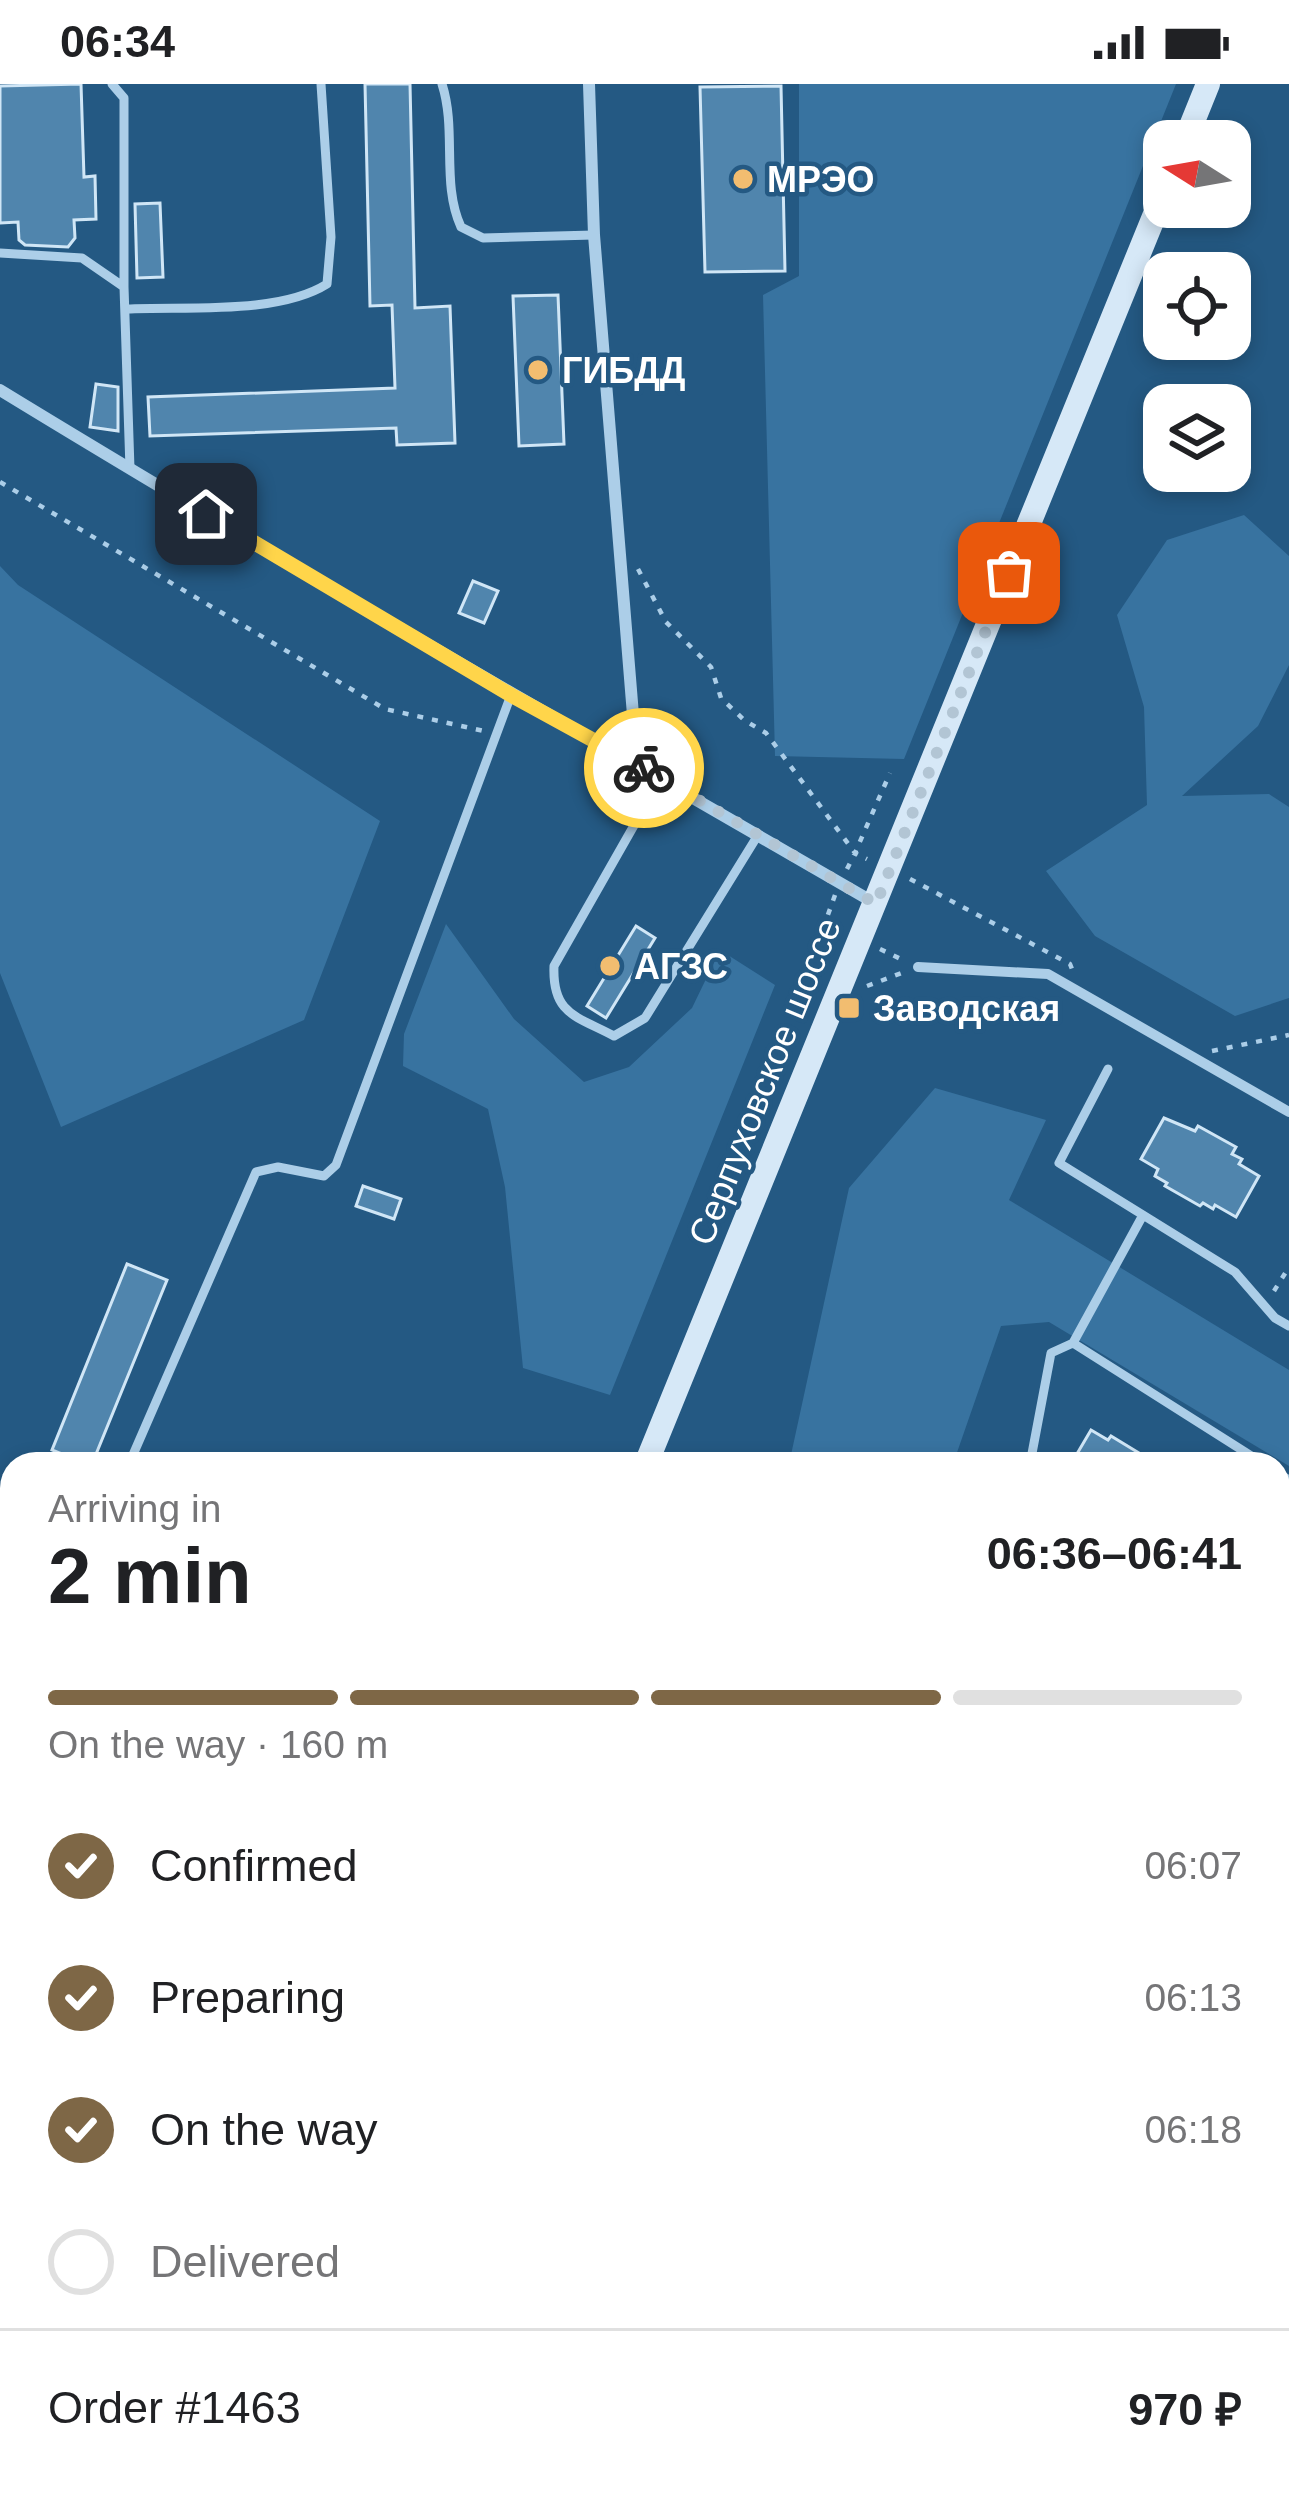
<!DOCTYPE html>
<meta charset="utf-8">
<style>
:root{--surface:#fff;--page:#f2f2f2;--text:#202124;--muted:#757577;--line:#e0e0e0;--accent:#7e6746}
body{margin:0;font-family:Arial,sans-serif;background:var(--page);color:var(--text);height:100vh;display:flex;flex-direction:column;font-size:45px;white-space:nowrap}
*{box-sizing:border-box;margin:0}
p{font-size:39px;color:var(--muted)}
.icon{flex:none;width:66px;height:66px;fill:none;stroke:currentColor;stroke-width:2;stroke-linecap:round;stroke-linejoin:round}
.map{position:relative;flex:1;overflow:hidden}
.drawer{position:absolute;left:0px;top:1368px;width:1290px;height:1056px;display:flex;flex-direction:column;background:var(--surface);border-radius:36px 36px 0 0;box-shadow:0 6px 18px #0003}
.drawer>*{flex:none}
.needle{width:78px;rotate:281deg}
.buttons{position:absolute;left:1143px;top:36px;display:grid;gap:24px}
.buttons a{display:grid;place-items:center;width:108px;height:108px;border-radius:24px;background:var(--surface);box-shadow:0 6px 18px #0003;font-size:60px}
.pin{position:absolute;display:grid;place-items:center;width:102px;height:102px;color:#fff;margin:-51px;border-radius:24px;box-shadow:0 6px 18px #0006}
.courier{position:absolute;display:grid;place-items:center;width:120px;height:120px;margin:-60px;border:9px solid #ffd54a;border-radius:50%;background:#fff;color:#222;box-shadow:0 3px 15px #0007}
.overview em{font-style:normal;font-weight:600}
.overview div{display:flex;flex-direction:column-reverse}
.overview{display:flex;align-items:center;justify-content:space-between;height:204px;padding:0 48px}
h1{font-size:78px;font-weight:600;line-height:90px}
.bar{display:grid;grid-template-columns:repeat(4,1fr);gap:18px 12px;align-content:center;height:144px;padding:0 48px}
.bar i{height:15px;border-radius:9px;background:var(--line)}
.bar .selected{background:var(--accent)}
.bar p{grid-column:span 4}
.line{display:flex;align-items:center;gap:30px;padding:0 48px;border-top:3px solid var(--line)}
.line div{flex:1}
ol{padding:0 48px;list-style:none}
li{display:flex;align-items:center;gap:36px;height:132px}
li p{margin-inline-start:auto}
li .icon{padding:12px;border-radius:50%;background:var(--accent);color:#fff;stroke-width:4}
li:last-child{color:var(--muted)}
li i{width:66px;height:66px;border:6px solid var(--line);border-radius:50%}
.status{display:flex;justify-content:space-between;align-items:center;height:84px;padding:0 60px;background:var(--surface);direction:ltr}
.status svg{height:33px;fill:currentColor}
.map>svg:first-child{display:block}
.green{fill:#3873a0}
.building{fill:#5085ad;stroke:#d0e6f6;stroke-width:3}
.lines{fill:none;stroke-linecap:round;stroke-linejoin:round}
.path{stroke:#accee8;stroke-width:4.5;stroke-dasharray:6 9;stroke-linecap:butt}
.service{stroke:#accee8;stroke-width:9}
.pedestrian{stroke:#accee8;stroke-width:10}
.minor{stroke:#accee8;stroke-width:12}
.secondary{stroke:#d6e8f7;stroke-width:24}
.done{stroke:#b2c5d4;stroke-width:12;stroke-dasharray:0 21.6}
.route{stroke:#ffd54a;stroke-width:15}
.poi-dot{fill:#f2bd70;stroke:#245983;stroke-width:4.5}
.labels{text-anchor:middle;stroke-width:9;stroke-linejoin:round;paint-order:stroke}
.poi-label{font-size:36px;font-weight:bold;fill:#fff;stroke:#245983;text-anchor:start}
.street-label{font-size:36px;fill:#fff;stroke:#245983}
</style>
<div class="status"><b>06:34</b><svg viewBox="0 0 49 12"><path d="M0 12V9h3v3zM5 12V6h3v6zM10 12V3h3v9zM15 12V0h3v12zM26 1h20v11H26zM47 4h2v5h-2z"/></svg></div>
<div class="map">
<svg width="1289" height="2424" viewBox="0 0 1289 2424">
<rect width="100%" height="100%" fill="#245983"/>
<!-- green -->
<path class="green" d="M799 0H1176L904 675 775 672 763 211 799 192Z
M1244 431 1289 472V581L1258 642 1182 712 1269 710 1289 723V914L1235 932 1095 852 1046 787 1147 721 1144 623 1117 531 1167 456Z
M0 482 18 501 380 737 304 936 61 1043 0 889Z
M446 840 514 935 584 998 629 983 692 924 720 866 775 901 610 1311 523 1284 505 1103 488 1025 403 982 404 950Z
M935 1004 1046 1036 1009 1116 1289 1286V1382L1049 1238 1001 1242 953 1380H789L849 1104Z
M12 2210V2412H175L170 2424H0V2215Z
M328 2412H947L940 2424H324Z"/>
<!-- building -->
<path class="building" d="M81 0 84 93 95 92 96 135 74 136 75 154 68 163 25 161 19 156 18 138 0 139V2Z
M365 0H410L415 224 450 222 455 359 397 361 396 344 150 352 148 313 395 304 392 221 370 222Z
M781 2 785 187 705 188 700 3Z
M160 119 163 193 137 194 135 120Z
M558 211 564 360 519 362 513 212Z
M96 300 118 303V347L90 343Z
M473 497 498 507 484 539 459 529Z
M636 842 655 854 606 934 587 922Z
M1164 1034 1195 1047 1198 1042 1236 1063 1232 1070 1242 1075 1239 1080 1259 1092 1236 1133 1215 1121 1213 1125 1203 1119 1200 1122 1165 1102 1167 1099 1155 1092 1158 1085 1141 1075Z
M363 1102 401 1115 394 1135 356 1122Z
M127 1180 167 1196 92 1380H86L52 1366Z
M1091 1346 1108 1356 1111 1352 1157 1380H1071Z"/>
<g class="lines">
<!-- path -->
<path class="path" d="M0 398 385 625 484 647
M638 485 666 538 711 583 721 614 744 636 766 649 855 769 890 689
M847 785 855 769 867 775
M910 795 1070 880 1072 885
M835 811 825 839 842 847
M880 865 907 878
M867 902 907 887
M1212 967 1289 951
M1274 1207 1289 1183
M1278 2117 1289 2144
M927 2424 934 2412"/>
<!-- service -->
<path class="service" d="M112 0 124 14V203
M442 0C457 46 441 100 461 143L483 154 594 151
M0 169 82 174 124 203 130 385
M127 225C185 222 278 231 327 200L331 153 321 0
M661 694 554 882C552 931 577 932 614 952L645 934 758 751
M1108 985 1059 1079 1143 1131
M1073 1259 1143 1131 1235 1188 1275 1234 1289 1242
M129 1380 256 1088 278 1083 324 1092 336 1081 511 611
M1030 1380 1051 1269 1073 1259 1264 1380
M1278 1389 1289 1396
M1278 1640 1289 1647
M1278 1833 1289 1839
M1278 2163 1289 2161
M1223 2412 1238 2424"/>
<!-- pedestrian -->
<path class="pedestrian" d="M918 883 1048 890 1289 1028"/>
<!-- minor -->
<path class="minor" d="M589 0 594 151 637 680
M0 306C288 482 581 649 873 818
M0 1732 12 1743
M0 2188 12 2185"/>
<!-- secondary -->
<path class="secondary" d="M1185 57 1208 0
M646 1380 1164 108
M220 2424 225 2412"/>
</g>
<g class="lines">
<!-- done -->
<path class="done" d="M644 684 876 820 1009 489"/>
<!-- route -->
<path class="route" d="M206 430 511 611 644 684"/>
</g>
<!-- markers -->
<g class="poi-dot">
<circle cx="743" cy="95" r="12"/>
<circle cx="538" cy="286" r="12"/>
<circle cx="610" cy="882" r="12"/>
<rect x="837" y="912" width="24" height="24" rx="6"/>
</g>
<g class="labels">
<!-- poi labels -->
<g class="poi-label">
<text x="767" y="108">МРЭО</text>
<text x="562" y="299">ГИБДД</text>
<text x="634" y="895">АГЗС</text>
<text x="873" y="937">Заводская</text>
</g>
<!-- street labels -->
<g class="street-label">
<text transform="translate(764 997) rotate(-68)" y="13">Серпуховское шоссе</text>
</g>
</g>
</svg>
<div class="buttons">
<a><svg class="needle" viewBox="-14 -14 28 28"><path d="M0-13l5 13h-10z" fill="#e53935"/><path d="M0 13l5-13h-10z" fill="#757577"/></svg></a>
<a><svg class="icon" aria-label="locate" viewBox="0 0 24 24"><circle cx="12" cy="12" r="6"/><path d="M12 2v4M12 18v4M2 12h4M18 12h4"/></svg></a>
<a><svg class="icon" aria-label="layers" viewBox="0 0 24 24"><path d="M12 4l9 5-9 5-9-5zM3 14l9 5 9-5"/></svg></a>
</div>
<div class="pin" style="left:1009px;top:489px;background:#ea580c"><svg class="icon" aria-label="bag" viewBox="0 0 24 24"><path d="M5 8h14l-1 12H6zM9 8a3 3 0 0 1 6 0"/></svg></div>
<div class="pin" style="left:206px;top:430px;background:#1f2937"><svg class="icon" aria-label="home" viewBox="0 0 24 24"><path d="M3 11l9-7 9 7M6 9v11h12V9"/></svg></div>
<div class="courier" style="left:644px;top:684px"><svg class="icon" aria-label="bike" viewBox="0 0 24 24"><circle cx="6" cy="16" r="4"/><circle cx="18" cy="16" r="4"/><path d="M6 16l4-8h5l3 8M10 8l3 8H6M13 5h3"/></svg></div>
<section class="drawer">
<div class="overview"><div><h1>2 min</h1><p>Arriving in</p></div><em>06:36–06:41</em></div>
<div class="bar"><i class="selected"></i><i class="selected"></i><i class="selected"></i><i></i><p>On the way · 160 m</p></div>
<ol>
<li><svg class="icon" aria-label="check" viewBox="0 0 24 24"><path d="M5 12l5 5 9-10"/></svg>Confirmed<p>06:07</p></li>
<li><svg class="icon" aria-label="check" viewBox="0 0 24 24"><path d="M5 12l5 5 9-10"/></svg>Preparing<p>06:13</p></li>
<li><svg class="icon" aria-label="check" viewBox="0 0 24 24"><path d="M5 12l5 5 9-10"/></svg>On the way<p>06:18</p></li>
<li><i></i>Delivered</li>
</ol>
<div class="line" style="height:156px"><div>Order #1463</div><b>970 ₽</b></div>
</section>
</div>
